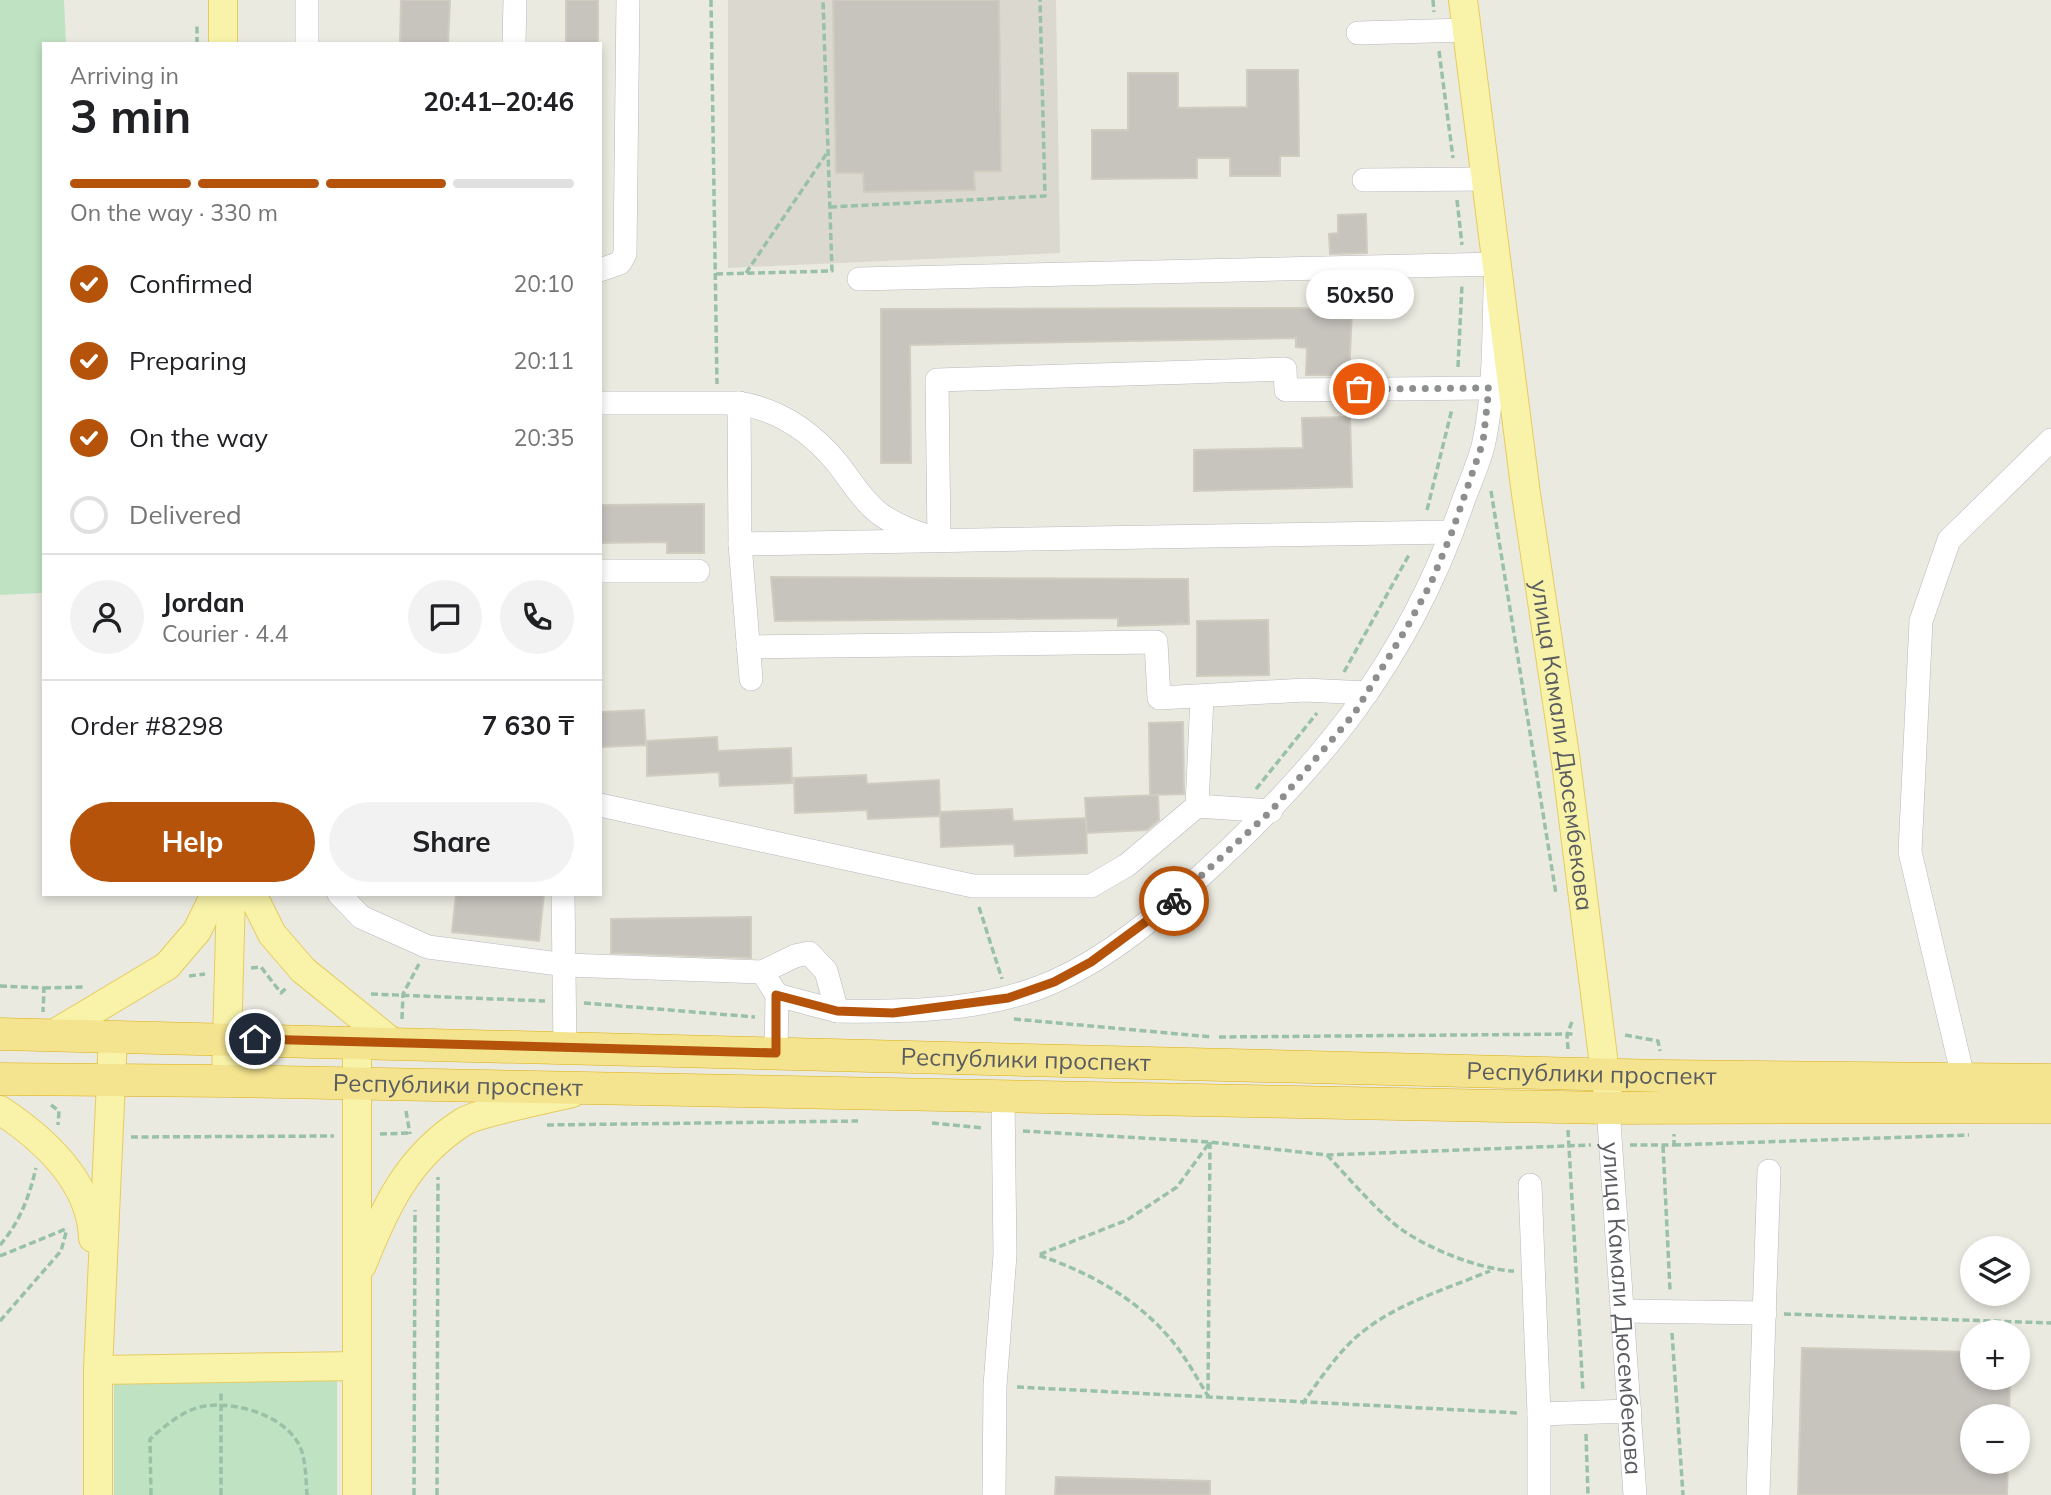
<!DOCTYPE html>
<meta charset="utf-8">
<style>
:root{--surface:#fff;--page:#f2f2f2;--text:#202124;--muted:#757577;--line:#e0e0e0;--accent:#b45309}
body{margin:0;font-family:Mulish,sans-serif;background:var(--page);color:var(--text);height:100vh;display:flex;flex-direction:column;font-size:26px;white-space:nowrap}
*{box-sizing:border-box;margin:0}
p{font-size:23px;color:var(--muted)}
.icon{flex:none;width:38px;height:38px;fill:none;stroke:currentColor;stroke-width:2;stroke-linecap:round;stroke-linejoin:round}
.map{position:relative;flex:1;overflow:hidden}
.panel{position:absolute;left:42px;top:42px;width:560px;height:854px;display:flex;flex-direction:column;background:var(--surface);border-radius:0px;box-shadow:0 4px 10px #0003}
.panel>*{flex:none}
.controls{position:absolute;left:1960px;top:1236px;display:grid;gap:14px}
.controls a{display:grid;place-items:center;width:70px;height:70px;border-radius:50%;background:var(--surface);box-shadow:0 4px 10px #0003;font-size:35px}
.pin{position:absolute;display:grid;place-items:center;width:60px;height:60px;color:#fff;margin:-30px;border:4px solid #fff;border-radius:50%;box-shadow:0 2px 7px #0007}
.courier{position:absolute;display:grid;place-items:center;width:70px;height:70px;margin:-35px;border:5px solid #b45309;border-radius:50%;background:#fff;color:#222;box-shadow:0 2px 9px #0007}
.bubble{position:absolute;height:49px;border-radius:24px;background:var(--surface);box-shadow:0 4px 10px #0003;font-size:23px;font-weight:700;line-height:49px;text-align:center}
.overview em{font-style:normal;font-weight:700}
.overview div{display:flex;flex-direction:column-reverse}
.overview{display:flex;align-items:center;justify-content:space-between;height:119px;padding:0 28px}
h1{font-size:46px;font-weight:700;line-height:52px}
.bar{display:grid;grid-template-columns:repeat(4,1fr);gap:10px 7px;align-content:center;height:84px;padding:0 28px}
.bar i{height:9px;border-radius:5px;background:var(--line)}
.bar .current{background:var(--accent)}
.bar p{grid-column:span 4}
.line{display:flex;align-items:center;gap:18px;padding:0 28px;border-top:2px solid var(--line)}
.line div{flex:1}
.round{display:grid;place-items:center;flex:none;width:74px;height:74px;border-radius:37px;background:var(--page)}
ol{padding:0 28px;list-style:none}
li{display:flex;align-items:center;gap:21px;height:77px}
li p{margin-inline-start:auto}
li .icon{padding:7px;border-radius:50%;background:var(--accent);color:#fff;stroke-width:4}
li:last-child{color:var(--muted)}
li i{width:38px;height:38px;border:4px solid var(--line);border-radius:50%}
.cta{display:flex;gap:14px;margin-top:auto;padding:14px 28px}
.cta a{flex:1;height:80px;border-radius:42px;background:var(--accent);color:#fff;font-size:28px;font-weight:700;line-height:80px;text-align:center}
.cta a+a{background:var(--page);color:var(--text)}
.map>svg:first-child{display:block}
.education{fill:#dbd9cf}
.green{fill:#bfe2c2}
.building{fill:#c7c4be;stroke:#d0ccc0;stroke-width:2}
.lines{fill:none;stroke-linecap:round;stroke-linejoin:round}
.minor-casing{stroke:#b7b8bd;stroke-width:24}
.major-casing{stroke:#e6cc60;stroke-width:30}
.highway-casing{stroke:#dcaf11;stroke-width:33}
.path{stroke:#99c1a8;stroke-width:3.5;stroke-dasharray:7 3.5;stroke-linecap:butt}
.minor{stroke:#fff;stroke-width:23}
.major{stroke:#f8f3a9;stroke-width:28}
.highway{stroke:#f4e48f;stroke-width:32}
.done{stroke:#8d8e8e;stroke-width:7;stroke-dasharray:0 12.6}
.route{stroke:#b45309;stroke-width:9}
.labels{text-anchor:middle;stroke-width:7;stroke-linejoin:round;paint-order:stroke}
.street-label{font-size:24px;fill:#5a5c61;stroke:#fff}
</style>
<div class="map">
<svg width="2051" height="1495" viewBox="0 0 2051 1495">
<rect width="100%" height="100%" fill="#ebeae1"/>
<!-- education -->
<path class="education" d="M728 0H1056L1060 253 728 268Z"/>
<!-- green -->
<path class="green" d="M0 0H64L66 44H44V593L0 595Z
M114 1372 337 1378V1495H114Z"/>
<!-- building -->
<path class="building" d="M401 0H450L448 44H400Z
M566 0H598V44H566Z
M833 0H999L1001 171H974L975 190 864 192 863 173H836Z
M1247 70H1298L1299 156H1280V176H1230V158H1197V178L1092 179V130H1128V73H1178V108L1247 107Z
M1366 214 1367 253 1330 254 1329 234 1338 233V215Z
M1298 308 1352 311 1349 375H1306L1307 348 1296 347V338L910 345 911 463H881V309Z
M1350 417 1352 487 1194 491V450L1303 448 1302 418Z
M704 504V553H667V542L600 543V505Z
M771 577 1188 579 1189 624 1118 626V618L775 621Z
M1268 620 1269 675 1197 676V621Z
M644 710 646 745 600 747V712Z
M1183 722 1184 794 1150 795 1149 723Z
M717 737 718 751 791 748 792 783 720 786 719 772 647 776V741Z
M866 775 867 784 939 780 940 812 1012 809 1013 821 1086 818 1087 853 1015 856 1014 844 941 847 940 812V816L868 819 867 810 795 813 794 778Z
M1158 795 1159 820 1147 830 1087 833 1085 798Z
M456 894H544L539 941 452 932Z
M751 917V958L611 953V919Z
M1802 1348 1972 1352V1377H2010L2009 1416H1972V1461H2008L2007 1495H1798Z
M1056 1477 1210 1481V1495H1055Z"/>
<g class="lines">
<!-- minor casing -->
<g class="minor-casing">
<g id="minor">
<path d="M307 0V44"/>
<path d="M1358 33 1467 30"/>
<path d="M514 44 515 0"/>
<path d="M1364 180 1486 179"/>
<path d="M600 270 620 263 625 254 628 0"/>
<path d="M600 403H739L740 544"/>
<path d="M739 403C780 410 812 432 838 464 851 481 863 501 880 514 898 527 918 533 939 540L937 380 1285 369 1286 390 1489 388"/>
<path d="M600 571H698"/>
<path d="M748 647 1156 642 1159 698 1305 690 1367 693"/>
<path d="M751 679 740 544 1452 532"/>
<path d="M600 805 973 886H1091L1127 865 1197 806 1271 811"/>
<path d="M1197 806 1202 697"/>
<path d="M339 894 361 917 428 947 566 965 762 972 777 995 776 1053"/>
<path d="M563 894 565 1048"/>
<path d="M762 972 795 956 809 953 826 971 837 1011C909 1012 989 1011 1055 981 1111 956 1159 914 1203 874 1321 766 1406 663 1460 510 1467 488 1479 465 1484 442 1496 385 1493 322 1496 264L859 279"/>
<path d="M777 995 837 1011"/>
<path d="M1963 1077 1910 852 1921 621 1949 540 2051 440"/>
<path id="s1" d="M1608 1108 1635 1495"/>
<path d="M1530 1185 1539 1414V1495"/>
<path d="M1624 1311 1765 1313"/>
<path d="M1539 1414 1630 1411"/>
<path d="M994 1495 995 1386 1005 1255 1003 1097"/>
<path d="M1758 1495 1769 1171"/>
</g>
</g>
<!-- major casing -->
<g class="major-casing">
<g id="major">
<path d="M223 0V44"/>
<path id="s2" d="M1463 0 1526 494 1566 762 1608 1097"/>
<path d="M252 894 272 934 303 970 393 1043"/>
<path d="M52 1035 167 966 197 931 215 894"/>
<path d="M357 1043V1495"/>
<path d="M226 1081 231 894"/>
<path d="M0 1110C44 1139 91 1181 93 1238"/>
<path d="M362 1265C385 1207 408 1157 463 1122 479 1112 549 1099 572 1093"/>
<path d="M98 1370 357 1366"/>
<path d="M98 1495V1370L113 1036"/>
</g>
</g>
<!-- highway casing -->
<g class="highway-casing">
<g id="highway">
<path id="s3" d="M0 1034 1663 1076 2051 1080"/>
<path id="s4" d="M0 1079 226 1081 1608 1108 2051 1107"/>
</g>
</g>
<!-- path -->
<path class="path" d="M711 0 717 384
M1433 0 1434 12
M197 44V23
M1439 51 1453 158
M1457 200 1462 245
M830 207 1045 196 1040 0
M746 273 827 153
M716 274 832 271 823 0
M1458 367 1462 284
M1491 491 1556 894
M1427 510 1452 409
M1344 672 1410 553
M1256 789 1317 713
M979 907 1002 979
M251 968 261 967 281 993 287 987
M189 976 205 974
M0 986 44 988 43 1012
M44 988 85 987
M371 994 545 1001
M584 1003 755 1017
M402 1019 403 994 419 964
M1014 1019 1212 1037
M1625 1035 1658 1041 1660 1051
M1219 1037 1576 1034
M1568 1049 1567 1035 1573 1019
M51 1105 59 1111 58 1125
M406 1111 410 1134
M932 1123 984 1128
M547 1125 858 1121
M1568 1130 1583 1392
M1023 1131 1210 1142 1327 1155 1591 1145
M380 1134 409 1133
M131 1137 334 1136
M1210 1142 1208 1396C1197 1378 1186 1358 1173 1342 1138 1299 1089 1272 1038 1255L1127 1220 1177 1187Z
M1630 1145H1674V1134
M1674 1145 1969 1135
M1663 1146 1670 1290
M1327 1155C1348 1177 1368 1201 1391 1221 1417 1245 1479 1270 1514 1271
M0 1245C20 1222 29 1197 36 1168
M0 1256 68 1228
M1784 1314 2051 1323
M0 1321 61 1251 67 1229
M1672 1333 1683 1495
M1017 1387 1519 1413
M1302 1404C1316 1385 1330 1364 1346 1347 1382 1308 1441 1291 1490 1271
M1586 1434 1588 1495
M151 1495 150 1439C165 1426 184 1409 205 1406 238 1401 291 1417 302 1452 306 1465 306 1482 307 1495
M221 1495V1392
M414 1495 415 1210
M437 1495 438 1177"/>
<!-- minor -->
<use href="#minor" class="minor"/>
<!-- major -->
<use href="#major" class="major"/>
<!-- highway -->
<use href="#highway" class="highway"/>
</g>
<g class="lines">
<!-- done -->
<path class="done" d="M1174 901 1271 811 1354 714 1406 629 1431 583 1452 532 1483 442 1489 388 1359 389"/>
<!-- route -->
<path class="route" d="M255 1039 776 1053V995L837 1011 893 1013 1008 998 1054 982 1091 962 1174 901"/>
</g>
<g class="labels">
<!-- street labels -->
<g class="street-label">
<text dy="8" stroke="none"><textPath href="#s2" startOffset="752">улица Камали Дюсембекова</textPath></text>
<text dy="8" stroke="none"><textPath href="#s3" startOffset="1026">Республики проспект</textPath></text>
<text dy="8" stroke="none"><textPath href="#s3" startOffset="1592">Республики проспект</textPath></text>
<text dy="8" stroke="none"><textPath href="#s4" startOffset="458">Республики проспект</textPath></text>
<text dy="8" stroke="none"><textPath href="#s1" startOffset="201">улица Камали Дюсембекова</textPath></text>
</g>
</g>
</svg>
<div class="controls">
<a><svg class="icon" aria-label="layers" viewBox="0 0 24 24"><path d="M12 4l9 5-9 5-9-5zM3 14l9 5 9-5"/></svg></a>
<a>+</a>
<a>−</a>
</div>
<div class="pin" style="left:1359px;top:389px;background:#ea580c"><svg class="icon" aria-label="bag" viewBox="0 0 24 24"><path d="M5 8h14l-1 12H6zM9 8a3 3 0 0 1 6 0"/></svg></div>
<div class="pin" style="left:255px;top:1039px;background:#1f2937"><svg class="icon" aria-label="home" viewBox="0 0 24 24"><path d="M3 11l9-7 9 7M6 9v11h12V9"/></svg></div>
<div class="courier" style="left:1174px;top:901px"><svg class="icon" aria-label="bike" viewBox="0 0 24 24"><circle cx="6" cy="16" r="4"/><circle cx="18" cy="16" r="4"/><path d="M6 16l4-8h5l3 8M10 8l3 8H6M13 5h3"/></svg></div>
<div class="bubble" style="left:1306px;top:270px;width:108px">50х50</div>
<section class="panel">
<div class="overview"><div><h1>3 min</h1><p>Arriving in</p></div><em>20:41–20:46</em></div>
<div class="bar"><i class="current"></i><i class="current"></i><i class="current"></i><i></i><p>On the way · 330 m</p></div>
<ol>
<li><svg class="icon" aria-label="check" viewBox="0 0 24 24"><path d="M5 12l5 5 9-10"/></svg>Confirmed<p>20:10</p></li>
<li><svg class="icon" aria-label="check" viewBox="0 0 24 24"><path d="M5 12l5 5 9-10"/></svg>Preparing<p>20:11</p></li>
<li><svg class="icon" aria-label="check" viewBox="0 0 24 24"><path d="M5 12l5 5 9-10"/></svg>On the way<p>20:35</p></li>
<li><i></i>Delivered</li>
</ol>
<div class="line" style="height:126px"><a class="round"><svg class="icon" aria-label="person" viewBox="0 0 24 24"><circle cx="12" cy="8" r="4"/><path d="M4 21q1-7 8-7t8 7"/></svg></a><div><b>Jordan</b><p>Courier · 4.4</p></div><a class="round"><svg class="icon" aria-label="chat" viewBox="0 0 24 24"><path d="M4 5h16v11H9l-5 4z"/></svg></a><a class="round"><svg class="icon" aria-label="phone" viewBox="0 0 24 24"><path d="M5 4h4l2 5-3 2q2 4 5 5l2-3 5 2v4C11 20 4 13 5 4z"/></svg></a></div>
<div class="line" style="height:91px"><div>Order #8298</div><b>7 630 ₸</b></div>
<div class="cta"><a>Help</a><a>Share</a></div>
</section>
</div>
